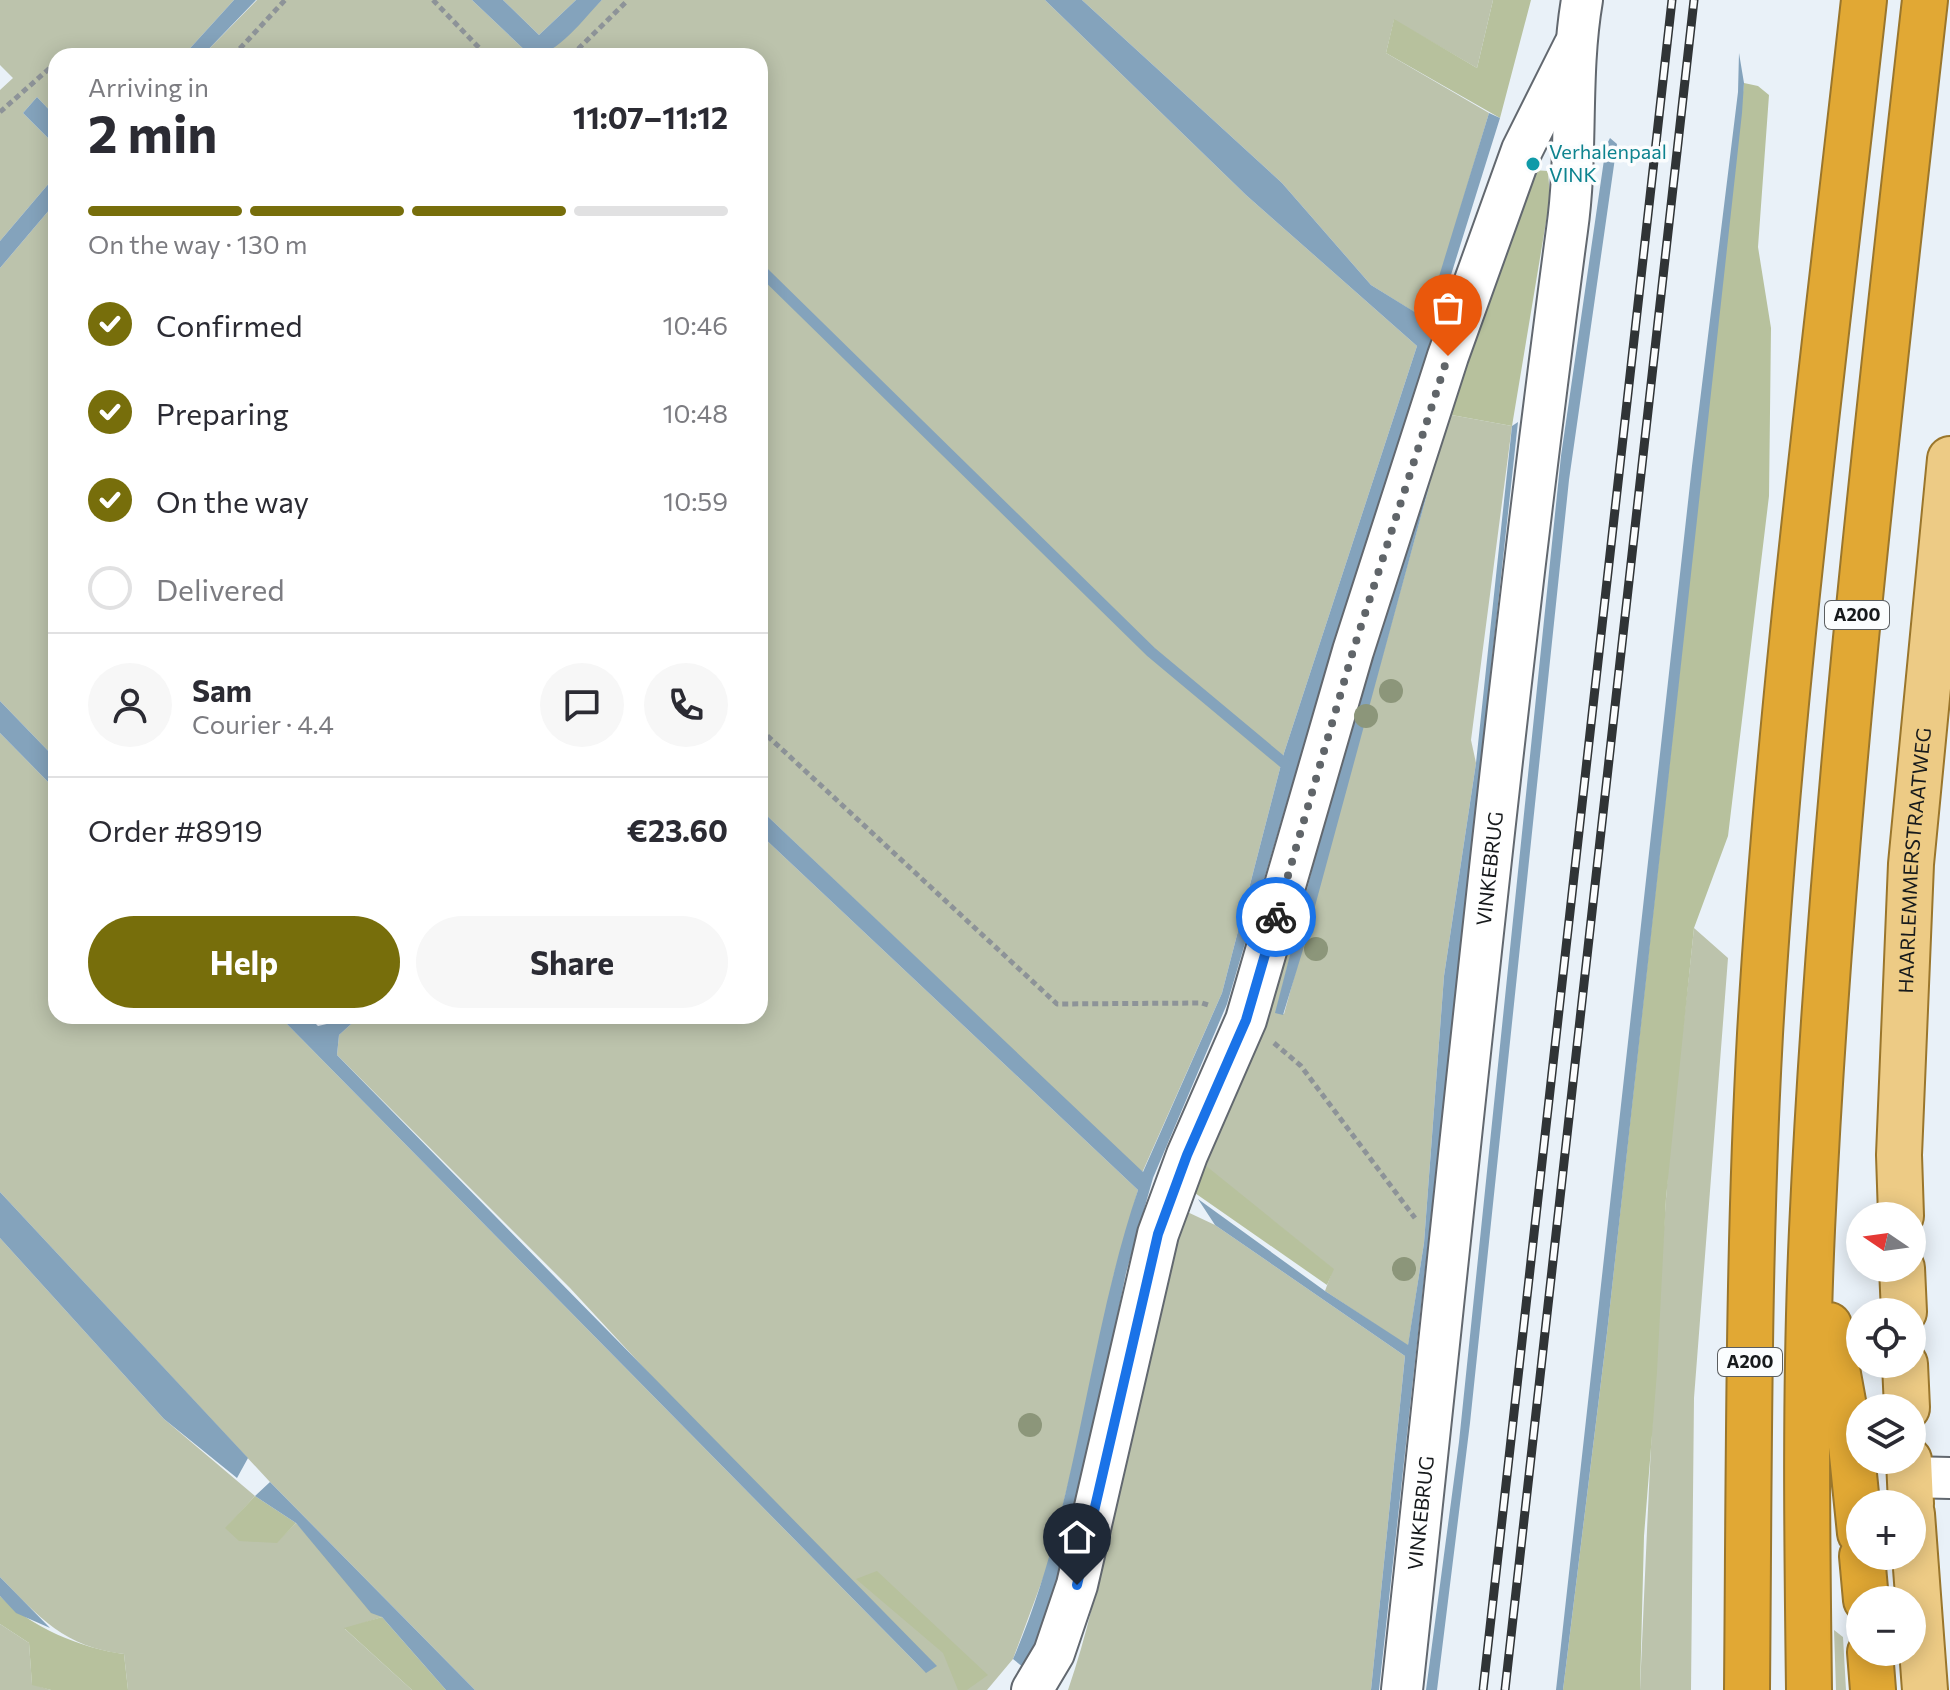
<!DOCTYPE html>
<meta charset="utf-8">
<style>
:root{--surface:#fff;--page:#f7f7f7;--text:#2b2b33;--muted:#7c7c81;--line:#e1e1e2;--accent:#776e0b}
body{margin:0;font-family:Commissioner,sans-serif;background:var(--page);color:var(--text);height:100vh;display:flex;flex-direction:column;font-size:30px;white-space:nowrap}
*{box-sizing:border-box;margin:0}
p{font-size:26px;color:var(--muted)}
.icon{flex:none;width:44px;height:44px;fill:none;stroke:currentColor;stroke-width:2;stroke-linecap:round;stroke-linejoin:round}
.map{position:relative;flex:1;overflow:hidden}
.drawer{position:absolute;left:48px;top:48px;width:720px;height:976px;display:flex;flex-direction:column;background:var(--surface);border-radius:24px;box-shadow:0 4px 20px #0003}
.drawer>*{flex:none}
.needle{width:52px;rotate:283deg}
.tools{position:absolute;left:1846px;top:1202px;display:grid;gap:16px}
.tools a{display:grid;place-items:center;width:80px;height:80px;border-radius:50%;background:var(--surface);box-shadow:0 4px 20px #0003;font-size:40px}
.pin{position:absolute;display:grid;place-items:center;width:68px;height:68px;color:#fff;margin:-82px -34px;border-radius:50% 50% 50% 0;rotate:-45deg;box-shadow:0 0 8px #0007}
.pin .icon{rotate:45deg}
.courier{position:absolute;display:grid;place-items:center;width:80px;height:80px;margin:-40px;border:6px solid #1a73e8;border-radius:50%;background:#fff;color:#222;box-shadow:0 2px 10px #0007}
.overview em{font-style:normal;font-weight:700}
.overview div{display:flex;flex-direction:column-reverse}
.overview{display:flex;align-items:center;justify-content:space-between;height:136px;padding:0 40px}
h1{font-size:52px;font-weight:700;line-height:60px}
.bar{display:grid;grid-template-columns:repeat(4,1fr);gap:12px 8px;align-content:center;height:96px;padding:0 40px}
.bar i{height:10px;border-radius:6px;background:var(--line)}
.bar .current{background:var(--accent)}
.bar p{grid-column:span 4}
.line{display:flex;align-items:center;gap:20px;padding:0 40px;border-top:2px solid var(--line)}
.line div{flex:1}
.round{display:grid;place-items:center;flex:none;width:84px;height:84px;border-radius:42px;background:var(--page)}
ol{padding:0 40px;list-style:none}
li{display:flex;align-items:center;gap:24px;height:88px}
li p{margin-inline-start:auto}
li .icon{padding:8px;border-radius:50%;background:var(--accent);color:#fff;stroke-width:4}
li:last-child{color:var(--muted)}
li i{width:44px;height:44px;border:4px solid var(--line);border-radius:50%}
.action{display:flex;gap:16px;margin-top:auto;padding:16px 40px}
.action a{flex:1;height:92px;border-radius:48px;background:var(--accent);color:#fff;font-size:32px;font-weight:700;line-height:92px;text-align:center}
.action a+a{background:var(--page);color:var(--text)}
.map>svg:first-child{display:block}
.green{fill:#bcc3ac}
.forest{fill:#b7c19d}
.water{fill:#84a3bc}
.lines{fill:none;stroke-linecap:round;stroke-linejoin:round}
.stream{stroke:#84a3bc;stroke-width:11}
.minor-casing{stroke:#62686f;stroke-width:44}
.major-casing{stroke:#9a762c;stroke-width:48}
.highway-casing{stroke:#9a762c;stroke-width:48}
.path{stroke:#8d9398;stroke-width:5;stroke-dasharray:6 4;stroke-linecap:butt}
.minor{stroke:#fff;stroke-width:40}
.major{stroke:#edcb85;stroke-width:44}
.highway{stroke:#e1a834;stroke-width:44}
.rail-casing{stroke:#303436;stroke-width:9}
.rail{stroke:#fbfdfe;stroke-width:6;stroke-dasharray:18;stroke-linecap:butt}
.tree{fill:#8c967a}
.done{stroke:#606569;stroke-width:8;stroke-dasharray:0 14.4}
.route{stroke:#1a73e8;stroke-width:10}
.culture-dot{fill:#0f9aa8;stroke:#fbfdfe;stroke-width:3}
.labels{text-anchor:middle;stroke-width:7;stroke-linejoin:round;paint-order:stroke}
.shield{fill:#fbfdfe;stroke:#5b5e60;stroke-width:2}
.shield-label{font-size:18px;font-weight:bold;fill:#171a1c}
.culture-label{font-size:20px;fill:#0d838f;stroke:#fbfdfe;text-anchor:start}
.street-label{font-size:20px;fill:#171a1c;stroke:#fbfdfe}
</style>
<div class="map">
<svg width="1950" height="1690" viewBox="0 0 1950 1690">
<rect width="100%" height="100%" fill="#e9f1f8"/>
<!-- green -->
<path class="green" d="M0 0H234L183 56H56V117L37 97 23 113 56 146V175L0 241V90L13 78 0 65Z
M257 0H472L531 56H202Z
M503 0H576L539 35Z
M602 0H1045L1246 195 1417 346 1284 753 1222 993 1142 1173 760 809V56H541Z
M1082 0H1493L1477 68 1394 20 1386 53 1489 113 1427 320 1371 285 1282 183Z
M56 202V759L0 701V268Z
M1446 414 1512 426 1471 740 1476 763 1444 976 1424 1243 1408 1346 1325 1291 1333 1269 1205 1166 1192 1191 1413 512 1315 858 1276 1012 1284 1014 1430 483Z
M0 733 56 790V1016H279L926 1673 570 1288 337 1055 339 1035 360 1016H760V834L1138 1190 1114 1274 1081 1431 1049 1562 1013 1659 987 1690H475L270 1482 0 1192Z
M1694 928 1728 958 1694 1398 1691 1690H1640C1647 1526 1654 1363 1666 1199 1672 1109 1685 1018 1694 928Z
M1181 1209 1215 1225 1405 1356 1371 1690H1068C1101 1594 1115 1493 1136 1393 1149 1332 1166 1271 1181 1209Z
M0 1238 164 1419 255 1496 226 1528 277 1542 296 1523 382 1617 345 1629 412 1690H128L124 1654C64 1647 40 1618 0 1577Z
M0 1624 29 1643 32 1684 51 1690H0Z
M1834 1630 1843 1637 1846 1690H1836Z"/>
<!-- forest -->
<path class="forest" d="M1493 0H1531L1500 118 1386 53 1394 19 1477 68Z
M1744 83 1758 86 1769 95 1758 247 1771 328 1769 496 1728 836 1694 928 1666 1198 1657 1372 1644 1536 1640 1690H1563L1607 1333Z
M1533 170 1548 171 1550 198 1512 426 1446 414Z
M1205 1165 1334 1269 1327 1285 1192 1191Z
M255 1496 296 1523 277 1543 239 1541 225 1528Z
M877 1571 988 1675 967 1690H958L943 1653 856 1579Z
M0 1596C29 1626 82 1649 124 1654L128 1690H51L32 1685 29 1643 0 1624Z
M382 1617 446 1690H412L344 1628Z"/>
<!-- water -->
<path class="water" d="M234 0H256L202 56H183Z
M472 0H503L539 35 576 0H602C584 18 557 56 531 56Z
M1045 0H1082L1282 183 1371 285 1426 319 1489 113 1500 118 1294 778 1227 1004 1153 1178 1126 1273 1074 1529 1047 1617 1024 1668 1013 1659C1078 1509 1086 1344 1138 1190L760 834V809L1143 1172 1222 993 1284 753 1417 346 1246 195Z
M1739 53 1744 83 1742 113 1607 1333 1563 1690H1556L1692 466 1738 92Z
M37 97 56 117V146L23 113Z
M1610 138 1617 144 1569 480 1470 1423 1437 1690H1426L1459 1442 1561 456 1606 146Z
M56 175V202L0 268V241Z
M1518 422 1379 1690H1371L1405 1356 1215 1225 1198 1199 1325 1291 1408 1345 1424 1243 1444 976 1476 763 1512 426Z
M1430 483 1305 943 1283 1015 1275 1013 1315 858 1413 512Z
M0 701 56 759V790L0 733Z
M279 1016H308L318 1026 331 1023 339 1016H360L339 1035 337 1055 937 1666 926 1673Z
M0 1192 248 1458 237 1478 164 1419 0 1238Z
M270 1482 475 1690H446L382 1617 371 1613 296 1523 255 1496Z
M0 1577 50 1628 16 1613 0 1596Z"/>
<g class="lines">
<!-- stream -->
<path class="stream" d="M760 269 1151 652 1290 768"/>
<!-- minor casing -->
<g class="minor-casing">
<g id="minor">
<path d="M1909 1477 1950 1478"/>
<path d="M1032 1690 1054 1653 1077 1585 1158 1234 1187 1155 1246 1020 1353 651 1448 356 1522 150 1574 46"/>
<path id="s1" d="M1402 1690C1455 1203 1502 715 1567 230 1578 153 1569 76 1582 0"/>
</g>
</g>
<!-- major casing -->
<g class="major-casing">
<g id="major">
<path id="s2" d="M1901 1216 1899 1155 1911 864 1950 459"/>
<path d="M1902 1268 1904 1312"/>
<path d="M1905 1364 1907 1408"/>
<path d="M1909 1460 1911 1504"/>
<path d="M1912 1514 1925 1690"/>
</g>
</g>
<!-- highway casing -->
<g class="highway-casing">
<path id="highway" d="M1829 1325 1851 1445 1860 1533
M1862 1556 1866 1600
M1870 1652 1873 1690
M1747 1690C1749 1471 1748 1252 1760 1034 1780 688 1826 344 1864 0
M1809 1690C1807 1537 1805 1383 1812 1230 1831 818 1879 409 1925 0"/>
</g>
<!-- path -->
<path class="path" d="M433 0 487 56
M233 56 285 0
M571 56 628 0
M0 112 51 67 56 72
M760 729 1057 1004 1202 1003 1211 1006
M1274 1043 1301 1066 1415 1218"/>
<!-- minor -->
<use href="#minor" class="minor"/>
<!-- major -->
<use href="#major" class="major"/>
<!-- highway -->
<use href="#highway" class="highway"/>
<!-- rail casing -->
<g class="rail-casing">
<path id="rail" d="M1483 1690 1672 0
M1505 1690 1694 0"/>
</g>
<!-- rail -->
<use href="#rail" class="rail"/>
</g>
<!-- trees -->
<g class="tree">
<circle cx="1391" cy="691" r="12"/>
<circle cx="1366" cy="716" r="12"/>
<circle cx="1316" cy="949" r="12"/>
<circle cx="1404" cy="1269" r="12"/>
<circle cx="1030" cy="1425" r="12"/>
</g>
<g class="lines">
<!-- done -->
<path class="done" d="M1276 917 1353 651 1448 356"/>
<!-- route -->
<path class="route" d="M1077 1585 1158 1234 1187 1155 1246 1020 1276 917"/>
</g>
<!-- markers -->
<circle class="culture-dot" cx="1533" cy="164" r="8"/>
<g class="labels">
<!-- shield labels -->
<g class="shield">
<rect x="1825" y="601" width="64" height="28" rx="6"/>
<rect x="1718" y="1348" width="64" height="28" rx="6"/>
</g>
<g class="shield-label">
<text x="1857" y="621">A200</text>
<text x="1750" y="1368">A200</text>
</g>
<!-- culture labels -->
<g class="culture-label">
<text x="1549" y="159">Verhalenpaal<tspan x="1549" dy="23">VINK</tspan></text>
</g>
<!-- street labels -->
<g class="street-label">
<text dy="7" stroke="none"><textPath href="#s2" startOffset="356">HAARLEMMERSTRAATWEG</textPath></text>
<text dy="7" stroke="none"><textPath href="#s1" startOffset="826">VINKEBRUG</textPath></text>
<text dy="7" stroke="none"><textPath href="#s1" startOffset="178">VINKEBRUG</textPath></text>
</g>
</g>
</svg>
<div class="tools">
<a><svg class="needle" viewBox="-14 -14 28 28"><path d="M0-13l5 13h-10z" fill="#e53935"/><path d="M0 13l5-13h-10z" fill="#7c7c81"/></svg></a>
<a><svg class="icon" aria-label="locate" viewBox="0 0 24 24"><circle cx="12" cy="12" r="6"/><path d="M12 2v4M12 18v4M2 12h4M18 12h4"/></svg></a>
<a><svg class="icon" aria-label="layers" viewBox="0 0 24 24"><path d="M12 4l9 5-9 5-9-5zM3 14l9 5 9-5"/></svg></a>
<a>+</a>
<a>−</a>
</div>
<div class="pin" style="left:1448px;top:356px;background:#ea580c"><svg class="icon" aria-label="bag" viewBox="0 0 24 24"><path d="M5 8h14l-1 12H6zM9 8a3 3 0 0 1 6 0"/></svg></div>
<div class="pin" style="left:1077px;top:1585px;background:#1f2937"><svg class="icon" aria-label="home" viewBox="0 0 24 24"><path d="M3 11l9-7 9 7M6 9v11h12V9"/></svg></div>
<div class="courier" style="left:1276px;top:917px"><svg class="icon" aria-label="bike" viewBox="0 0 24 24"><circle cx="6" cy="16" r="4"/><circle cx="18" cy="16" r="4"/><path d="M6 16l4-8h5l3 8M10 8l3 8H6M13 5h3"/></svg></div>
<section class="drawer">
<div class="overview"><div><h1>2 min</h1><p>Arriving in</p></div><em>11:07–11:12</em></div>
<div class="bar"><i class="current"></i><i class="current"></i><i class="current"></i><i></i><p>On the way · 130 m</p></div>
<ol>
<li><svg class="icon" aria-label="check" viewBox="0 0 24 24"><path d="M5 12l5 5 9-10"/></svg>Confirmed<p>10:46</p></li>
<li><svg class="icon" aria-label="check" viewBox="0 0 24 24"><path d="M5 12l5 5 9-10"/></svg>Preparing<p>10:48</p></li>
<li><svg class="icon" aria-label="check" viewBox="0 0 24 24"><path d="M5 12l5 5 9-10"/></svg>On the way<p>10:59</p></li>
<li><i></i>Delivered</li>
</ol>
<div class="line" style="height:144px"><a class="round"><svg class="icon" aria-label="person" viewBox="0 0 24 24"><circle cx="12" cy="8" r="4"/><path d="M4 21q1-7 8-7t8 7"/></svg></a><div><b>Sam</b><p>Courier · 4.4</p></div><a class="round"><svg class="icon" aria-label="chat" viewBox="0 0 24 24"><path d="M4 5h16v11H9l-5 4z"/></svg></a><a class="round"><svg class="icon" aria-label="phone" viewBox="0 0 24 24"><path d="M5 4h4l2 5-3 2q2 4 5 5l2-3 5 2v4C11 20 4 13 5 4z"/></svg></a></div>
<div class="line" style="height:104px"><div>Order #8919</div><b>€23.60</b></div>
<div class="action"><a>Help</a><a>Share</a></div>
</section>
</div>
